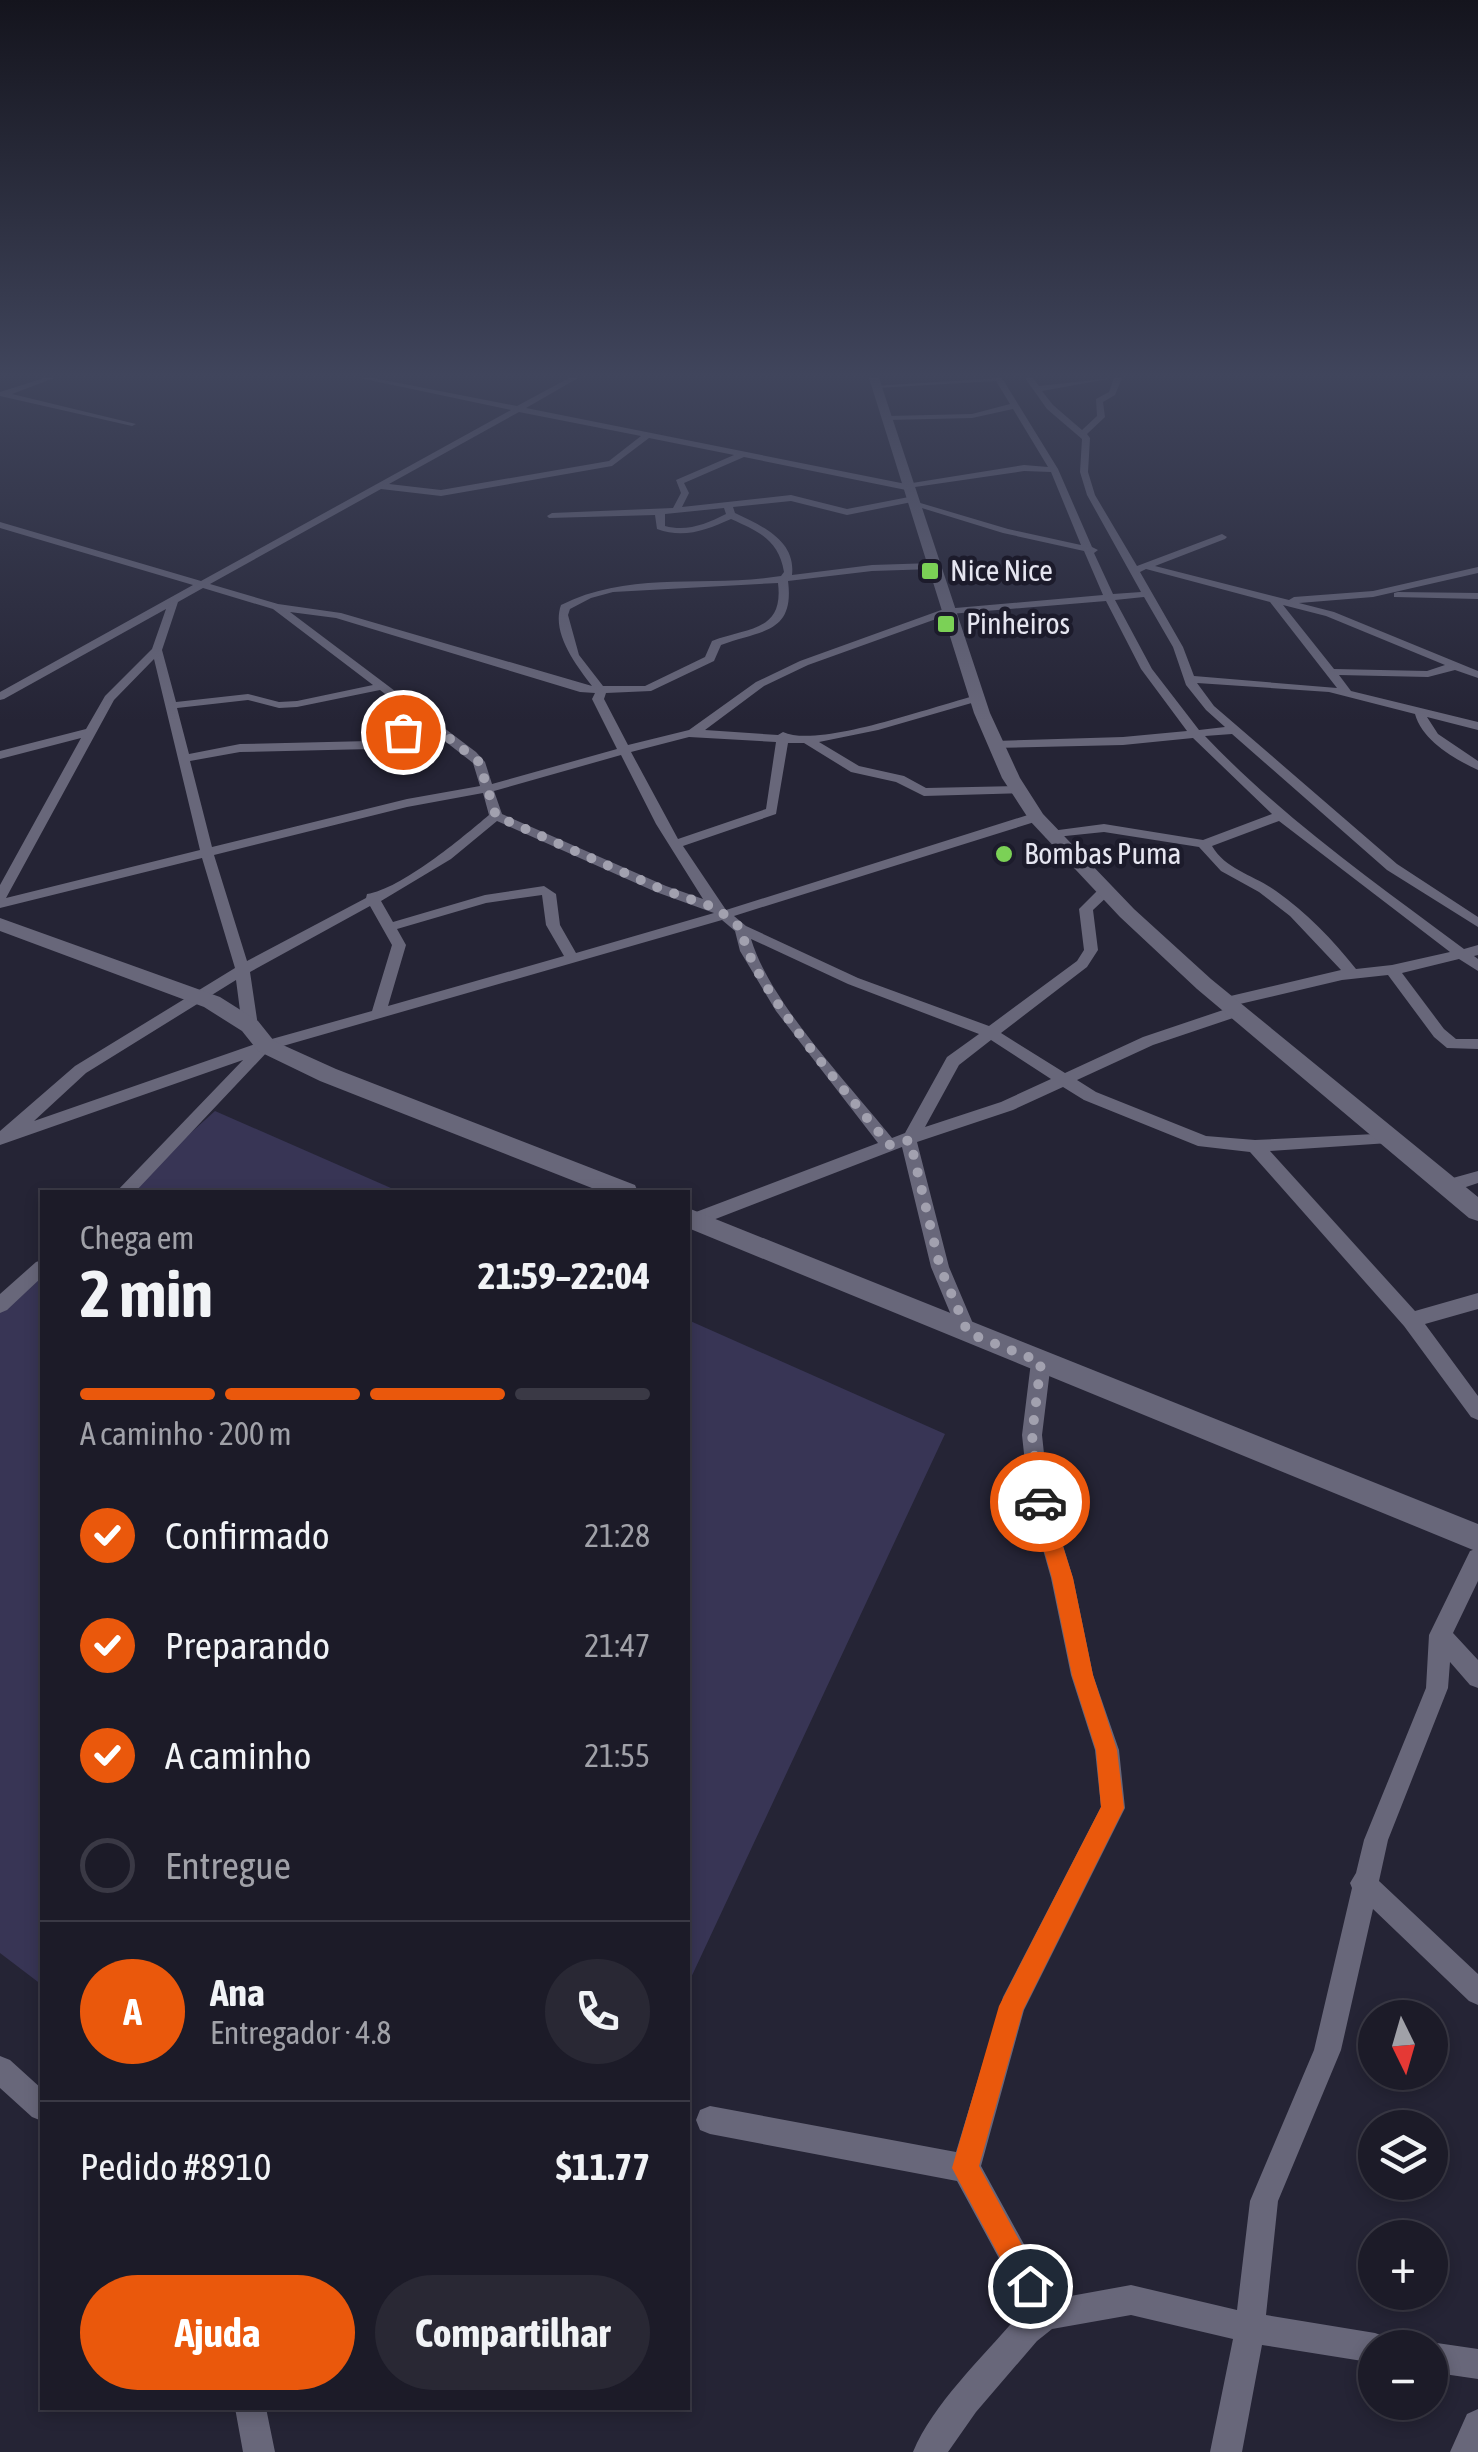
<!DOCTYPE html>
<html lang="pt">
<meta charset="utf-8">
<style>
:root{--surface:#1c1b28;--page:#292834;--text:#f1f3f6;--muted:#a0a1a8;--line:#3a3945;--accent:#ea580c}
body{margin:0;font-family:"Asap Condensed",sans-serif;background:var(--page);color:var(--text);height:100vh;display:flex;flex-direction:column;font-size:38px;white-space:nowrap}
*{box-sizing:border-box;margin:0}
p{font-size:32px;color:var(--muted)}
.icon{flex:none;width:55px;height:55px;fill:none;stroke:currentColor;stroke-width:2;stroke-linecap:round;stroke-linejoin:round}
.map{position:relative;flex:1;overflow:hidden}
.panel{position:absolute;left:40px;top:1190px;width:650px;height:1220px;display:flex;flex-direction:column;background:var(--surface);border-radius:0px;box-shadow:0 5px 15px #0003,0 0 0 2px var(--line)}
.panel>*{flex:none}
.needle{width:65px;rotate:175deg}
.controls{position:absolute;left:1358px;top:2000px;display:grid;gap:20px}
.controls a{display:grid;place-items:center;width:90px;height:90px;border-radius:50%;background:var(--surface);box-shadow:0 5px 15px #0003,0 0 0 2px var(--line);font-size:50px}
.pin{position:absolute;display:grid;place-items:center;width:85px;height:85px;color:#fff;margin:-42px;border:5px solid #fff;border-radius:50%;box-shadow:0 2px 10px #0007}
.courier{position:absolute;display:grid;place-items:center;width:100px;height:100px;margin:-50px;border:8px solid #ea580c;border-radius:50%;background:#fff;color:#222;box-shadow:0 2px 12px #0007}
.headline em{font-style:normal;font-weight:700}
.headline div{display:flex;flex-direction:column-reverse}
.headline{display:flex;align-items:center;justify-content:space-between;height:170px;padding:0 40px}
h1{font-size:65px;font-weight:700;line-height:75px}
.bar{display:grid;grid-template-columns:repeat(4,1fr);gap:15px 10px;align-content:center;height:120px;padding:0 40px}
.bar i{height:12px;border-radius:8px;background:var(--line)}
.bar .on{background:var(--accent)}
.bar p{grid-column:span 4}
.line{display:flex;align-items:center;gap:25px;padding:0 40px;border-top:2px solid var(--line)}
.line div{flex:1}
.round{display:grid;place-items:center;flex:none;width:105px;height:105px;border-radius:52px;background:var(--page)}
ol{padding:0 40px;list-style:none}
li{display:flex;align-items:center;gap:30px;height:110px}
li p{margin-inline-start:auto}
li .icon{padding:10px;border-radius:50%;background:var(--accent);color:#fff;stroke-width:4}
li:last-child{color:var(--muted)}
li i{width:55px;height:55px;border:5px solid var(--line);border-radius:50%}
.primary-button{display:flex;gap:20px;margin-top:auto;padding:20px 40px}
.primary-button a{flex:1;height:115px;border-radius:60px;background:var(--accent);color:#fff;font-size:40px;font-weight:700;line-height:115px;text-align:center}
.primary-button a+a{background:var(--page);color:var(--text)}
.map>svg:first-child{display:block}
.green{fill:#383555}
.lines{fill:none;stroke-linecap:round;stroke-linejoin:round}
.street{fill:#68677a;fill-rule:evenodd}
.secondary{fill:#68677a;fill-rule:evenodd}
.route{fill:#ea580c}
.done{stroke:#a2a1af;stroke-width:10;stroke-dasharray:0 18}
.poi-dot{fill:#7bd156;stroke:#1c1b2b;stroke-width:4}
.labels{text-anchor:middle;stroke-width:9;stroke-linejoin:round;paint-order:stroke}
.far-poi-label{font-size:30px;fill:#e5e5f0;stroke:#1c1b2b;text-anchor:start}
</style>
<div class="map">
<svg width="1478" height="2452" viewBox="0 0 1478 2452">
<rect width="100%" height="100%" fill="#252435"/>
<!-- green -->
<path class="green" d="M215 1111 400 1192H125Z
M42 1267V1985L0 1953V1306Z
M688 1320 945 1434 688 1984Z"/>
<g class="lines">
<!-- street -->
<path class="street" d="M44 378H54L12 394 136 424 132 426 0 396V392Z
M360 378H373L517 406 569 378H578L526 408 906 484 1024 465 1048 467 1013 409 972 418 888 420 884 418 888 416 972 414 1010 404 996 381 877 388 873 386 1002 378 1058 469 1092 547 1098 550 1094 553 1113 594 1141 592 1087 495 1080 472 1082 439 1047 409 1025 378H1033L1039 386 1113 378 1042 391 1053 405 1082 430 1097 416 1096 399 1109 392 1114 378H1122L1115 395 1103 402 1105 417 1087 434 1090 438 1088 472 1095 495 1137 566 1222 534 1227 537 1225 539 1155 566 1289 600 1294 597 1373 591 1478 567V573L1373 597 1299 603 1334 612 1478 671V678L1455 670 1428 677 1339 675 1351 691 1478 722V730L1427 717 1438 734 1478 761V770C1454 759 1422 740 1415 714L1329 692 1197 683 1214 706 1397 864 1478 917V927L1387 870 1232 734 1205 736C1283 818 1373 881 1464 949L1478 945V955L1474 956 1478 959V971L1459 959 1402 973 1444 1029 1456 1039H1478V1049L1447 1048 1434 1037 1388 975 1342 980 1227 1007 1222 1006V998L1341 970 1290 916 1259 892 1221 871 1199 847 1104 832 1046 838 1045 835 1051 831 1104 824 1203 840 1272 814 1193 738 1123 745 992 748 990 745 996 741 1123 737 1187 731 1141 669 1106 601 950 614 808 665 764 686 705 730 778 735 783 732C819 749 936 705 978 695L982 696V700L878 730 819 742 859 766 904 776 926 788 1019 786 1025 790 1023 793 924 796 896 782 851 772 804 743H788L776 814 683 846 726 910 1031 814H1041V820L734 916 746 926 858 978 989 1026 1077 961 1084 950 1079 909 1100 888H1110V894L1093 910 1098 950 1087 967 1001 1033 1065 1073 1143 1037 1232 1007H1242L1244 1011 1242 1015 1153 1045 1077 1080 1096 1092 1206 1136 1255 1140 1395 1133 1397 1137 1389 1143 1270 1151 1415 1311 1478 1293V1309L1425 1324 1478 1396V1420L1471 1417 1404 1326 1250 1152 1198 1146 1084 1100 1063 1087 1013 1110 917 1142 949 1267 977 1333 975 1339 968 1341 961 1339 931 1267 902 1147 700 1225H688V1215L878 1143 776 1011 740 951 735 931 722 920 269 1050 135 1192H116L243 1060 0 1145V1131L75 1066 235 968 202 858 0 908V885L81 738 0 759V751L86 729 105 696 152 649 166 609 4 699 0 700V692L193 585 0 528V522L201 581 511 410ZM519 412 641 436 609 461 441 490 389 484ZM649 438 734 455 676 480 681 493 673 508 552 513 547 516 549 518 655 515 657 529C684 539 706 530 731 519 758 531 779 540 784 572L781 576C706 588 631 570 561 605 551 633 576 665 592 686L341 613 278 604 210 584 381 489 441 496 612 466ZM744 457 911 491 915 487 1024 471 1051 472 1081 545 1008 529 917 502 912 505 1003 533 1084 551 1103 595 944 609 800 661 756 682 689 730 628 745 604 699 606 693 651 691 714 661 721 645C759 630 795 635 788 581L872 571 933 569 938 566 933 563 872 565 792 575C796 540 762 526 735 513L733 507 791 501 847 515 917 501 914 496 847 509 791 495 682 507 689 493 684 483ZM724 508 726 514C706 524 687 532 665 526V514ZM1146 569 1270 602 1337 688 1194 676 1183 647 1140 572ZM778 583C784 632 748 627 712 641L705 657 645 686H603L579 655 568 615 570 609 591 598 613 592ZM203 588 273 609 373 685 297 701 279 702 248 694 176 702 162 650 178 602ZM1144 597 1173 647 1186 685 1206 710 1225 727 1199 730 1152 669 1115 600ZM1283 605 1326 616 1445 665 1427 671 1334 669ZM290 612 336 618 580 692 595 693 592 699 617 749 492 784 485 762 476 752ZM154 659 200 850 6 898 114 700ZM380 690 421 722 370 741 240 744 189 754 177 708 248 700 279 708 297 707ZM428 728 473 763 480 786 407 799 212 847 190 761 240 752 371 749ZM689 737 776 742 766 809 678 839 631 752ZM621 755 656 824 703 899 666 886 502 814 494 791ZM483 793 489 815C462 838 401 889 367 894L366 898 247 961 214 855 407 807ZM497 821 656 892 714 913 576 953 560 925 556 894 544 886 485 895 393 922 381 901 451 859ZM1279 821 1450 952 1392 965 1356 969C1333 940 1306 912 1276 891 1254 875 1226 870 1212 846ZM542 895 546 925 564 956 388 1006 406 945 397 929 486 903ZM370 906 392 945 372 1011 261 1042 34 1121 86 1073 236 980 242 1026 245 1030H255L258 1026 250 972ZM751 939 848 984 979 1034 947 1057 905 1133 892 1138C849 1084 770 1003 751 939ZM991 1040 1051 1079 1001 1102 925 1127 959 1065Z
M1398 592 1478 593V599L1394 597V593Z
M1478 1171V1183L1448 1193 1439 1186 1442 1181Z
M42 1260V1277L7 1310 0 1313V1294L36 1262Z
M1041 1354 1048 1356 1051 1362 1042 1435 1049 1500 1073 1578 1093 1675 1119 1750 1125 1808 1024 2010 981 2166 1054 2299 1131 2285 1237 2310 1250 2201 1314 2050 1352 1888 1350 1883 1356 1873 1364 1840 1426 1688 1429 1635 1470 1551 1478 1548V1581L1453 1633 1478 1660V1688L1470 1685 1450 1662 1448 1688 1388 1840 1379 1881 1478 1974V2005L1469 2001 1373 1909 1341 2050 1278 2201 1266 2315 1375 2333 1386 2337 1390 2348H1375V2363L1262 2345 1242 2452H1210L1233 2339 1131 2315 1052 2329 1037 2341 976 2412 948 2452H913C933 2404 982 2358 1015 2319L1027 2310 957 2181 710 2134 700 2130 696 2120 700 2110 710 2106 956 2152 1003 1997 1101 1807 1095 1750 1071 1675 1051 1578 1029 1500 1022 1435 1031 1362 1034 1356Z
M0 2056 10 2060 42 2089V2121L32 2117 0 2088Z
M1430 2342 1478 2349V2379L1430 2372V2348H1419Z
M235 2408H266L275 2452H243Z
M1478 2409V2452H1450L1467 2414Z"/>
<!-- secondary -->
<path class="secondary" d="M869 378H879L990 713 1020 778 1043 814 1134 909 1211 979 1478 1197V1221L1469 1218 1197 989 1120 917 1030 821 1002 778 974 713Z
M0 918 220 997 258 1021 274 1041 336 1069 635 1185 638 1192H602L320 1081 258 1051 242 1031 204 1007 0 931Z
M688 1208 1478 1524V1552L688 1228Z"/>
</g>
<!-- sky -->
<linearGradient id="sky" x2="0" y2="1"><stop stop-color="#14141d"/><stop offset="0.52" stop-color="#40455c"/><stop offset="1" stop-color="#40455c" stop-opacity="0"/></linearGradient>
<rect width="1478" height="721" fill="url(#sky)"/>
<!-- route -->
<path class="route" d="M1040 1493 1049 1502 1073 1578 1093 1675 1117 1750 1124 1808 1023 2010 979 2166 1044 2286 1040 2295 1030 2299 1020 2295 952 2168 999 2006 1101 1807 1096 1750 1072 1675 1052 1578 1030 1502Z"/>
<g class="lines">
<!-- done -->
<path class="done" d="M403 732 430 723 479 762 496 816 661 889 716 908 742 929C746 981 853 1099 889 1145L910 1140 940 1267 968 1333 1041 1362 1032 1435 1040 1502"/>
</g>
<!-- markers -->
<g class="poi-dot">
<rect x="920" y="561" width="20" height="20" rx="5"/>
<rect x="936" y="614" width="20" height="20" rx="5"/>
<circle cx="1004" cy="854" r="10"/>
</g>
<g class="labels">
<!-- far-poi labels -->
<g class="far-poi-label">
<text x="950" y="581">Nice Nice</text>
<text x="966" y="634">Pinheiros</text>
<text x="1024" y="864">Bombas Puma</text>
</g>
</g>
</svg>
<div class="controls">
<a><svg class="needle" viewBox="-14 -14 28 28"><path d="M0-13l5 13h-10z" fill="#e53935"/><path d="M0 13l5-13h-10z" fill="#a0a1a8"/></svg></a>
<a><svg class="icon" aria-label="layers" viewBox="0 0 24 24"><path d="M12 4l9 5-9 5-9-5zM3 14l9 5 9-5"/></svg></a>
<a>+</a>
<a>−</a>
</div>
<div class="pin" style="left:403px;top:732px;background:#ea580c"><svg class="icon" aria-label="bag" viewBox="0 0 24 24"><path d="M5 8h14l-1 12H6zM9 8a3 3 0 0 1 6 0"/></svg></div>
<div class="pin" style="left:1030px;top:2286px;background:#1f2937"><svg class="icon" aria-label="home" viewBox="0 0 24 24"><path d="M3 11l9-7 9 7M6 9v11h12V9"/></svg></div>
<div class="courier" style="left:1040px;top:1502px"><svg class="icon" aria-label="car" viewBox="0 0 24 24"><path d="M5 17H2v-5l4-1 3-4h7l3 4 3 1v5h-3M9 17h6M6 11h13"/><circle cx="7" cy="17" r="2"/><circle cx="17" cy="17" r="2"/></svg></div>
<section class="panel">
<div class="headline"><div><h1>2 min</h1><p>Chega em</p></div><em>21:59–22:04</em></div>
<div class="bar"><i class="on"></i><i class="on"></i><i class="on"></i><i></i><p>A caminho · 200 m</p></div>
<ol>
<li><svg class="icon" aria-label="check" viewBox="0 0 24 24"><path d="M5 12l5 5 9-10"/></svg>Confirmado<p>21:28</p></li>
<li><svg class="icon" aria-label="check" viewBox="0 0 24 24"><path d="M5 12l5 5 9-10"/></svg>Preparando<p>21:47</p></li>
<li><svg class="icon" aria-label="check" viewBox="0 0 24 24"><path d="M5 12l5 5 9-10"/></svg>A caminho<p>21:55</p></li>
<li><i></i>Entregue</li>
</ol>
<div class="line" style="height:180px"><b class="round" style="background:var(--accent);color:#fff">A</b><div><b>Ana</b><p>Entregador · 4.8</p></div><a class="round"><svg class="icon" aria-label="phone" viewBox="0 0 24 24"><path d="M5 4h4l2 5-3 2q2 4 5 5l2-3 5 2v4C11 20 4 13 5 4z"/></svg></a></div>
<div class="line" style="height:130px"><div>Pedido #8910</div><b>$11.77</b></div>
<div class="primary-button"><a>Ajuda</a><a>Compartilhar</a></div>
</section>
</div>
